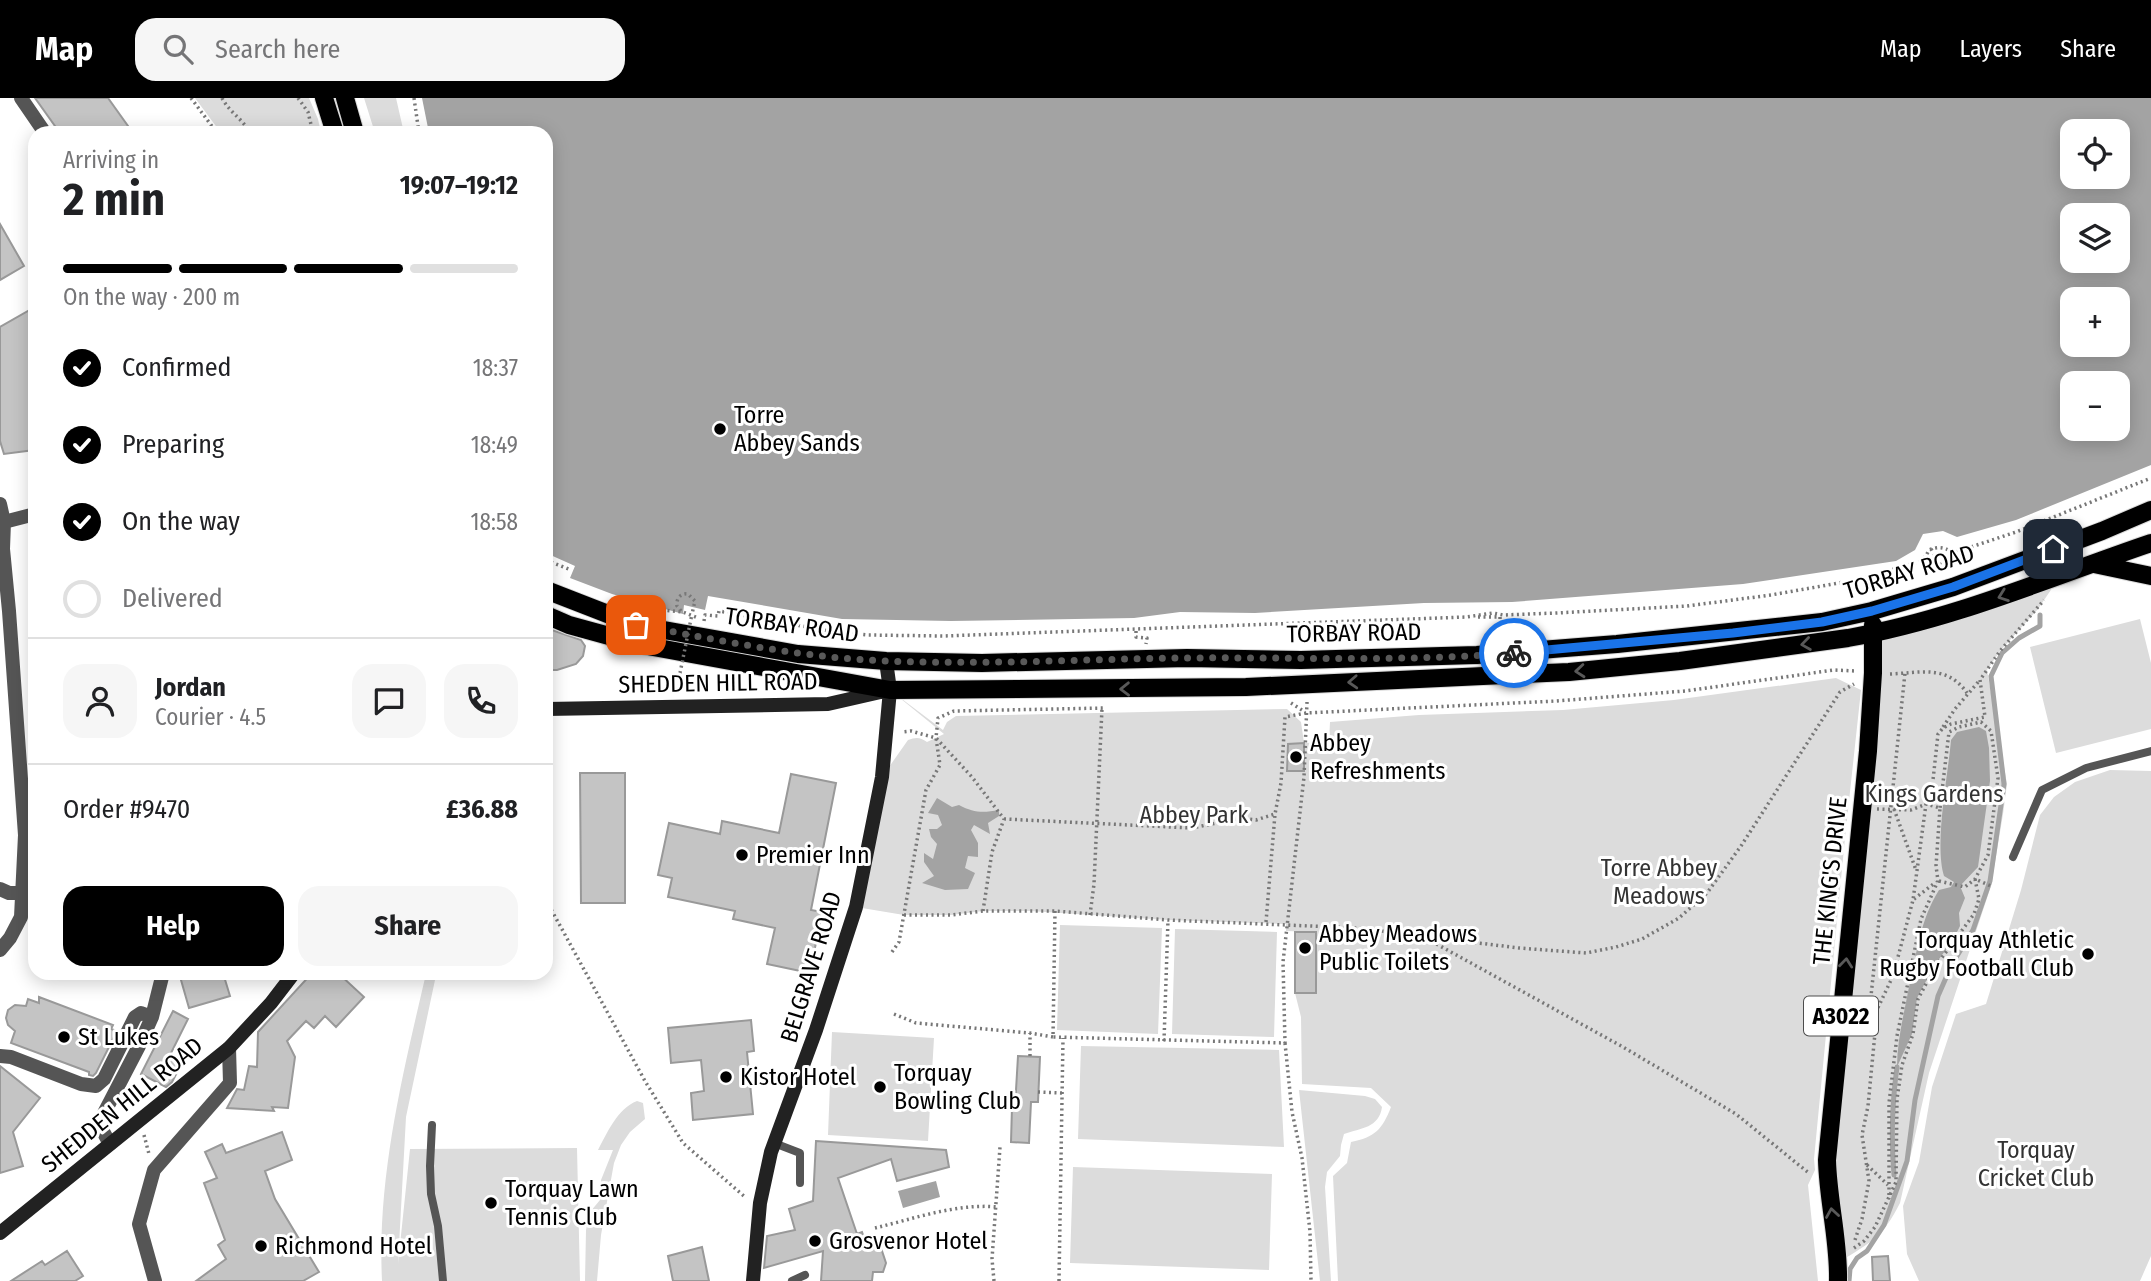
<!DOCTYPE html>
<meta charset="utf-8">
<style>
:root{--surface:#fff;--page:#f6f6f6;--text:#202124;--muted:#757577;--line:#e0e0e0;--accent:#000}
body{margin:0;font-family:"Fira Sans Condensed",sans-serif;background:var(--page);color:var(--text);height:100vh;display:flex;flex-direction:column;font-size:26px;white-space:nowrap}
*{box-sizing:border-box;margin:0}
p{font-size:23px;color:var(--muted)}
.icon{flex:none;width:38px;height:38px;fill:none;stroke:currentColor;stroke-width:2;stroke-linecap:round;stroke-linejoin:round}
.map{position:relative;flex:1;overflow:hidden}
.side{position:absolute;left:28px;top:28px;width:525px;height:854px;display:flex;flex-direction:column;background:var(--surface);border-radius:21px;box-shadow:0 4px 18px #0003}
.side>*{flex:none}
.controls{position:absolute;left:2060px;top:21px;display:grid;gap:14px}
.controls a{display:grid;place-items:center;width:70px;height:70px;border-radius:14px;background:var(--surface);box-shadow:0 4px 18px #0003;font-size:35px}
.pin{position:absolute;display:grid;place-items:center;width:60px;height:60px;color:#fff;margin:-30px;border-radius:14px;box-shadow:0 4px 10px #0006}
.courier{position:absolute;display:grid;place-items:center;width:70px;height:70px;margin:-35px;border:5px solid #1a73e8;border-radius:50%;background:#fff;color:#222;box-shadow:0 2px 9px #0007}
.headline em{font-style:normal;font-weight:700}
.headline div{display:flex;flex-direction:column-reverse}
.headline{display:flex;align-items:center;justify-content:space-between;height:119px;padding:0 35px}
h1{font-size:46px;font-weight:700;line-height:52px}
.bar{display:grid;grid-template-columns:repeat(4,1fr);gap:10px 7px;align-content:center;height:84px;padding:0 35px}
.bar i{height:9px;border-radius:5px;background:var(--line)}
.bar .on{background:var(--accent)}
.bar p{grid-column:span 4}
.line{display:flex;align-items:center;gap:18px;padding:0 35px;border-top:2px solid var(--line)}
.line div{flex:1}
.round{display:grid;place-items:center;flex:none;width:74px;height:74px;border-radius:21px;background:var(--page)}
ol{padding:0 35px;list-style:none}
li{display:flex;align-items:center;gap:21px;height:77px}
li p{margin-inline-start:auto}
li .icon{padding:7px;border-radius:50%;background:var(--accent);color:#fff;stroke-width:4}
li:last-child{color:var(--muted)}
li i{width:38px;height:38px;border:4px solid var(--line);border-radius:50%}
.action{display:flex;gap:14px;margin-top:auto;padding:14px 35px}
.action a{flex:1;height:80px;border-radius:21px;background:var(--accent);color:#fff;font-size:28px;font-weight:700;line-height:80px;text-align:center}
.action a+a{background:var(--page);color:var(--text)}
header{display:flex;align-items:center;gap:42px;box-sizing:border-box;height:98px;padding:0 35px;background:var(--accent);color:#fff}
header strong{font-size:33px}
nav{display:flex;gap:38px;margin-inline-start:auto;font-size:24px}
.search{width:490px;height:63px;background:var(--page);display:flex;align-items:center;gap:18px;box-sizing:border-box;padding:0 24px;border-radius:21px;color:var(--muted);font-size:26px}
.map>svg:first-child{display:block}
.green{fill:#dcdcdc}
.water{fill:#a3a3a3;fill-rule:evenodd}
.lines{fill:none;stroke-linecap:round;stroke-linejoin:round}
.stream{stroke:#a3a3a3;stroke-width:5}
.building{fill:#c4c4c4;stroke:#999;stroke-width:2}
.primary-casing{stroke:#dbdbdb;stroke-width:20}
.path{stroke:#777;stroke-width:3.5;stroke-dasharray:2 3.5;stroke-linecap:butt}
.lane{stroke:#555;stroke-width:8}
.street{stroke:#555;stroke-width:14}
.secondary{stroke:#222;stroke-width:14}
.primary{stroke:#000;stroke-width:18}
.path-bridge{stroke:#777;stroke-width:3.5;stroke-dasharray:2 3.5;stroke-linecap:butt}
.oneway{stroke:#595959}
.done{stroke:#595959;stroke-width:7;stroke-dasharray:0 12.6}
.route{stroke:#1a73e8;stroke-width:9}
.poi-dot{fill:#000;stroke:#fff;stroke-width:2.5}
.labels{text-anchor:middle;stroke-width:6;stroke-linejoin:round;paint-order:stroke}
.shield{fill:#fff;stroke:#4c4c4c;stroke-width:2}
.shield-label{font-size:23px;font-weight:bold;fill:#000}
.poi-label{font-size:24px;fill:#000;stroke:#fff;text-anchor:start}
.street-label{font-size:24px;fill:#000;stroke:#fff}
.park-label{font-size:24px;fill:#333;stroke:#fff}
</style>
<header>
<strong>Map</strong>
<div class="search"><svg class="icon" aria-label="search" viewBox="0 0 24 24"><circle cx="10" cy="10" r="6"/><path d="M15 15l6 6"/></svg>Search here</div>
<nav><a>Map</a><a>Layers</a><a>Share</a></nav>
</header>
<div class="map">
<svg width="2151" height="1183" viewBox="0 0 2151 1183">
<rect width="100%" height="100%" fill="#fff"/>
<!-- green -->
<path class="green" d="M195 0H309L318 21 321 35H221Z
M364 0H396L404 35H375Z
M2061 477 2038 511 2000 553 1987 572 2007 686 2003 716 1991 788 1929 975 1900 1105C1883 1139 1870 1145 1839 1164L1828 1090 1873 536Z
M2140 521 2151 565V631L2056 655 2030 549Z
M1836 580 1861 592 1845 740 1814 1061 1815 1072 1808 1087 1818 1183H1338L1333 1078 1347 1065 1351 1044C1375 1039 1382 1032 1391 1009L1371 990 1302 986 1301 919 1295 895H1316V834L1286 833V826L1168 822 1030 813H983L951 817H904L856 809 882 679 908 642C916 639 920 639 927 644L944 636 890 592 943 632 947 624 956 618 1287 611 1301 624 1304 645 1329 644 1330 624 1419 617 1563 612 1674 602Z
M2110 672 2151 673V1158L2140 1183H1919L1907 1156 1903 1108 1919 1064 1932 989 1956 916 1986 906 2021 792 2040 717 2054 699 2075 684Z
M1060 827 1162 830 1158 936 1057 932Z
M1175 831 1277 834 1274 939 1172 936Z
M425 880 435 882 406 1019 398 1166 410 1051 577 1050 580 1183H382C377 1080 402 979 425 880Z
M832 934 934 940 928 1043 828 1037Z
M1081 948 1279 952 1284 1049 1078 1041Z
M1299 992 1365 998 1375 1001 1382 1009C1379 1030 1361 1030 1344 1036L1341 1047 1340 1058 1327 1074 1325 1089 1331 1183H1320Z
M637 1003 643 1005 645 1021 630 1034 621 1047 614 1065 601 1137 597 1183H585L586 1132 590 1114 600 1102 601 1082 613 1052H598C607 1035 618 1010 637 1003Z
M1073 1069 1272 1076 1269 1172 1070 1165Z"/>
<!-- water -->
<path class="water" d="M422 0H2151V367L2016 422 1957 439 1943 433 1923 436 1915 452 1896 463 1743 486 1512 504 1424 505 1255 515 1180 514 1134 520 951 523 842 521 708 498 705 512 684 507 683 516 612 496 570 480 575 468 546 455V35H429ZM2072 33H2118V79H2072ZM2072 117H2118V163H2072ZM2118 201V247H2072V201ZM2072 285H2118V331H2072Z
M1979 629 1986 633 1989 650 1990 683 1978 769 1960 788 1965 800 1959 815 1960 828 1953 842 1934 868 1917 900 1912 936 1897 969C1897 942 1904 916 1909 889 1917 855 1920 822 1939 792L1951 789 1954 784 1944 778C1934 746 1948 678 1951 642L1957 634Z
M937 700 952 709 959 707C974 715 983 715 999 712V718L988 725 990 736 974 727 971 732 978 745V759L968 758 965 770 975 775 968 791 945 792 922 785 934 778 924 764V755L933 761 937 746 931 739 929 731H937L942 727 938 717 928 715Z
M936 1083 940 1099 903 1110 898 1093Z"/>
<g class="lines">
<!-- stream -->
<path class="stream" d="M1894 1077C1891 1041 1892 1005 1897 969
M1849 1183 1850 1171 1857 1160 1867 1153 1884 1127 1907 1063 1915 1002 1938 898 1952 866 1973 832 1990 783 2004 686 1991 578 2002 555 2019 540 2040 528V517"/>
</g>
<!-- building -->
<path class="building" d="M35 0H108L133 35H60Z
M0 126 24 168 0 182Z
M35 209 34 352 4 356 0 343V229Z
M546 530 581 542 585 548 583 558 576 566 557 572H546Z
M1304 645V673H1287L1288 646Z
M580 675H625V805H581Z
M791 676 836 685 811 812 822 814 810 875 767 866 775 830 733 821 735 813 668 799 672 780 658 777 669 725 720 736 722 723 779 735Z
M1295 834H1316V895H1295Z
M179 875H223L230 898 189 910Z
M312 875H338L364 899 336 929 325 918 314 930 306 923 287 943 295 959 288 1010 272 1009 274 1013 227 1010 237 991 244 992 249 968 257 969 258 934Z
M39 899 113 927 111 931 117 933 96 975 93 978 89 977V974L11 945 15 933 8 927 6 920 8 912 15 907 26 908 28 901 39 905Z
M173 913 188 921 169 959 182 965 172 984 166 989 141 976Z
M751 922 754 953 747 954 753 1016 693 1022 691 995 704 993 701 962 671 965 668 930Z
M1018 958 1040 959 1038 1004H1031L1029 1045 1011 1044 1012 1009H1015Z
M0 968 40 1000 13 1034 23 1068 0 1075Z
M282 1034 292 1062 265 1073 275 1101 319 1174 303 1183H196L226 1161 218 1147 225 1142 204 1085 217 1080 205 1054 222 1046 226 1055Z
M816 1043 946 1052 949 1069 897 1083 891 1061 838 1080 857 1136 862 1134 867 1148 881 1150 886 1165 883 1174H873L872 1183H821L823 1153 764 1170 767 1138 795 1132 789 1111 813 1103Z
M702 1149 709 1183H673L668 1158Z
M67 1153 83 1178 75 1183H11L42 1163 45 1167Z
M1888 1158 1890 1183H1873L1872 1159Z"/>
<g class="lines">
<!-- primary casing -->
<g class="primary-casing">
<path id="primary" d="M324 0 335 35
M345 0 355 35
M2094 466 2151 478
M546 492 636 527 798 556 886 563 982 565 1187 560 1301 562 1477 557 1617 546 1822 524 1872 513 1953 489 2102 433 2151 412
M546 517 569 527 642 547 890 592 1246 589 1569 574 1680 563 1848 540C1952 522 2051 479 2151 445
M1838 1183C1839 1142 1828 1103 1827 1062L1868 653 1873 575V527"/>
</g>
<!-- path -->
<path class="path" d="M191 0 217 35
M222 0C229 14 243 21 250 35
M298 0 308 14 313 35
M414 0 419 35
M1931 451 1944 473
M546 462 571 472
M662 512 683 514 698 520
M681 513 677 508C676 500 681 495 688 496L695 503 692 516
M1478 519H1500V538
M704 523 705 517 718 518 719 513 829 533 867 537 944 538 1466 519 1493 515 1503 517 1556 515 1687 508 1771 497 1856 482 1918 464 1926 458 1929 452C1938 448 1945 449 1953 455L2016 434 2151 380
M1136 533V539L1147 540 1146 546
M1890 576C1920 575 1947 566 1967 595
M679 594 680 575
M1291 605 1305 614
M1943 629 1955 611 1980 582
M1877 711 1911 712 1926 706 1940 710 1936 768 1938 783 1921 821 1897 938 1889 1005V1101
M1894 711 1916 772
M1004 721 1192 730 1241 720 1256 722 1275 716 1281 685 1285 619 1306 615 1556 603 1685 593 1834 572 1855 573
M1939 783 1965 789 1975 781 1988 757 1998 680 1991 633 1981 624 1959 629 1949 634 1940 710
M1914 801 1936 784
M546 802 645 983 683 1045 745 1099
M983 813 992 754 1004 721 972 679 936 640 938 620 954 613 1105 610
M1055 813 1053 939 1285 945 1283 864 1304 679 1307 604
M904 817H951L983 813H1055L1168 822 1357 830 1519 850 1586 855 1616 849 1642 841 1679 820 1707 795 1741 748 1840 594 1854 586
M1090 817 1094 786 1102 610
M1266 824 1275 716
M1422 838 1623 949 1736 1016 1810 1076
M892 854 899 844 926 692 940 667 936 640 911 633 902 634
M894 916 916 925 1030 935 1053 939
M1858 916 1869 917 1905 575
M1164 943 1168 822
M1285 945 1292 1014 1302 1060 1310 1134 1311 1183
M1030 958V935
M1038 994 1063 995
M144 1037 149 1056
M1867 1067 1888 1087
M875 1130C913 1121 957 1105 997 1109
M1855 1142 1862 1121 1869 1083 1862 1037 1868 1008 1875 935 1874 918 1893 878 1913 802 1926 706 1933 682 1938 636 1943 630 1951 626 1985 619 1980 582 2000 553 2044 502
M1854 1150 1864 1143 1875 1129 1896 1084 1897 1001 1902 967 1913 936 1918 901 1935 869 1974 816 1979 801 1975 781 1991 788
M994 1183 992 1161 1000 1049
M1059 1183 1063 940"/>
<!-- lane -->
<path class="lane" d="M2013 759 2042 692 2086 670 2151 653
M432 1027 430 1068 431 1096 438 1128 443 1183
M774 1045 800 1055V1085
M792 1183 805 1177"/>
<!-- street -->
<path class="street" d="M21 0 45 35
M0 406 4 424 3 451 9 513 25 737 21 819 10 840 0 852
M4 424 35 416
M0 791 9 795H21
M0 958 11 959 81 986 96 988 104 981 135 919 141 915 152 919
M110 1046 100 1028 101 1021 139 948 152 919 163 875
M155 1183 139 1126 154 1072 230 985 229 950"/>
<!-- secondary -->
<path class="secondary" d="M546 611 828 606 885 593
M0 1135 229 950 271 905 294 875
M753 1183 760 1105 771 1054 816 932 856 809 882 679 890 592 886 563"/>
<!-- primary -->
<use href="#primary" class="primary"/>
<!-- path-bridge -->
<path class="path-bridge" d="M680 575 692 516"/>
</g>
<!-- one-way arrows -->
<defs><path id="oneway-chevron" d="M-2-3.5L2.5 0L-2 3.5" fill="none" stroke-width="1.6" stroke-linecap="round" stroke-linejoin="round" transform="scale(1.75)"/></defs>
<g class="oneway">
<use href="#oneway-chevron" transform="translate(2003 498) rotate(160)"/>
<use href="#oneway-chevron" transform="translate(1806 546) rotate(172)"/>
<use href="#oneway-chevron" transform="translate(1580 573) rotate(175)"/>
<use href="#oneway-chevron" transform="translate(1353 584) rotate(177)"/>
<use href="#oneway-chevron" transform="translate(1125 591) rotate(179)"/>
<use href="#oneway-chevron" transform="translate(1846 865) rotate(-84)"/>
<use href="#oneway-chevron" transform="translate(1832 1115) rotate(-99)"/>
</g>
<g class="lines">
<!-- done -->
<path class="done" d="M636 527C719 542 802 560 887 563 987 567 1086 561 1185 560 1294 559 1404 564 1514 555"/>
<!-- route -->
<path class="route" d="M1514 555 1733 535 1822 524 1872 513 1953 489 2053 451"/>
</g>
<!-- markers -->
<g class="poi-dot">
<circle cx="720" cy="331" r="7"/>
<circle cx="1296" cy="659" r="7"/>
<circle cx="742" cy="757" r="7"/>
<circle cx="1305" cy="850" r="7"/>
<circle cx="2088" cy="856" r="7"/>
<circle cx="64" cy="939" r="7"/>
<circle cx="726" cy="979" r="7"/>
<circle cx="880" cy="989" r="7"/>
<circle cx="491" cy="1105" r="7"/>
<circle cx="815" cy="1143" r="7"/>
<circle cx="261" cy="1148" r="7"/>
</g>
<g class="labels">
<!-- shield labels -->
<rect class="shield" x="1804" y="898.5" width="74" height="39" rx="5"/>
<g class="shield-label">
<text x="1841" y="926">A3022</text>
</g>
<!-- poi labels -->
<g class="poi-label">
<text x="734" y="325">Torre<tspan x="734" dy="28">Abbey Sands</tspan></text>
<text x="1310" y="653">Abbey<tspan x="1310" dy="28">Refreshments</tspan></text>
<text x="756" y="765">Premier Inn</text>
<text x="1319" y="844">Abbey Meadows<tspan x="1319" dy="28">Public Toilets</tspan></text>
<text x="2074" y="850" text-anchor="end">Torquay Athletic<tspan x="2074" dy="28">Rugby Football Club</tspan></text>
<text x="78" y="947">St Lukes</text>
<text x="894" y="983">Torquay<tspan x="894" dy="28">Bowling Club</tspan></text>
<text x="740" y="987">Kistor Hotel</text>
<text x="505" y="1099">Torquay Lawn<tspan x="505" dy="28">Tennis Club</tspan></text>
<text x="829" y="1151">Grosvenor Hotel</text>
<text x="275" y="1156">Richmond Hotel</text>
</g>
<!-- street labels -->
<g class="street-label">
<text transform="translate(1909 474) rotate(-17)" y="8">TORBAY ROAD</text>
<text transform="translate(792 527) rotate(8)" y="8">TORBAY ROAD</text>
<text transform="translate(1354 535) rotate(-1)" y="8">TORBAY ROAD</text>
<text transform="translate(718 585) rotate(-1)" y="8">SHEDDEN HILL ROAD</text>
<text transform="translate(1830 783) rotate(-84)" y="8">THE KING'S DRIVE</text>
<text transform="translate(811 869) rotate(-73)" y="8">BELGRAVE ROAD</text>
<text transform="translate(122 1007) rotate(-39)" y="8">SHEDDEN HILL ROAD</text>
</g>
<!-- park labels -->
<g class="park-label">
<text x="1934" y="704">Kings Gardens</text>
<text x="1194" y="725">Abbey Park</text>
<text x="1659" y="778">Torre Abbey<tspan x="1659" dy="28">Meadows</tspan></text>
<text x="2036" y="1060">Torquay<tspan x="2036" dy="28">Cricket Club</tspan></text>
</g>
</g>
</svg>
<div class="controls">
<a><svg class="icon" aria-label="locate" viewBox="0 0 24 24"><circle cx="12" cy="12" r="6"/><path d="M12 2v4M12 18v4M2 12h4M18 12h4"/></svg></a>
<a><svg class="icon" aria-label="layers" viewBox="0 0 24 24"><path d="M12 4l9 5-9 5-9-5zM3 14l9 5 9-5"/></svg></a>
<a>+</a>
<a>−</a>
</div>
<div class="pin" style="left:636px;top:527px;background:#ea580c"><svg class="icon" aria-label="bag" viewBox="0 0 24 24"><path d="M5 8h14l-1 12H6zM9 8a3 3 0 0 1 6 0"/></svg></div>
<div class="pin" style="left:2053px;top:451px;background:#1f2937"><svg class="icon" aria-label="home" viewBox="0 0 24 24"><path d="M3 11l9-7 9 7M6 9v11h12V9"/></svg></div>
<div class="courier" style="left:1514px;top:555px"><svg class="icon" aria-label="bike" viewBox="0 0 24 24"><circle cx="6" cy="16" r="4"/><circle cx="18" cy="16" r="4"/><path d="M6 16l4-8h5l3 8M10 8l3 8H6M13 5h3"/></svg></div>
<section class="side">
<div class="headline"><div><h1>2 min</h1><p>Arriving in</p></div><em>19:07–19:12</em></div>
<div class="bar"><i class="on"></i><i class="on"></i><i class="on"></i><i></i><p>On the way · 200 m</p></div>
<ol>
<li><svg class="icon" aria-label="check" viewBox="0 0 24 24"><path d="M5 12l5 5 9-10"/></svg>Confirmed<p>18:37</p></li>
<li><svg class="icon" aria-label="check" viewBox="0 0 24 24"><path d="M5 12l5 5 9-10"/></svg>Preparing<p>18:49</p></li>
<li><svg class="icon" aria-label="check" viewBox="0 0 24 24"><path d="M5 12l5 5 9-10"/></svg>On the way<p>18:58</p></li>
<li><i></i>Delivered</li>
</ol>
<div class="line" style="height:126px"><a class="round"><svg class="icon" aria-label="person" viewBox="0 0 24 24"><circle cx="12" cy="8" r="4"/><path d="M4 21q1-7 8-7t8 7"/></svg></a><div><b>Jordan</b><p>Courier · 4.5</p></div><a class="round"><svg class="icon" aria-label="chat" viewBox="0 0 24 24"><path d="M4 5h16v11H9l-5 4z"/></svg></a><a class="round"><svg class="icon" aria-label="phone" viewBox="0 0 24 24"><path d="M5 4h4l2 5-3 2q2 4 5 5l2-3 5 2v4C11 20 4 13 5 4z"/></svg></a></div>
<div class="line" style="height:91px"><div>Order #9470</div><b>£36.88</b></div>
<div class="action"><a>Help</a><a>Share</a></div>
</section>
</div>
